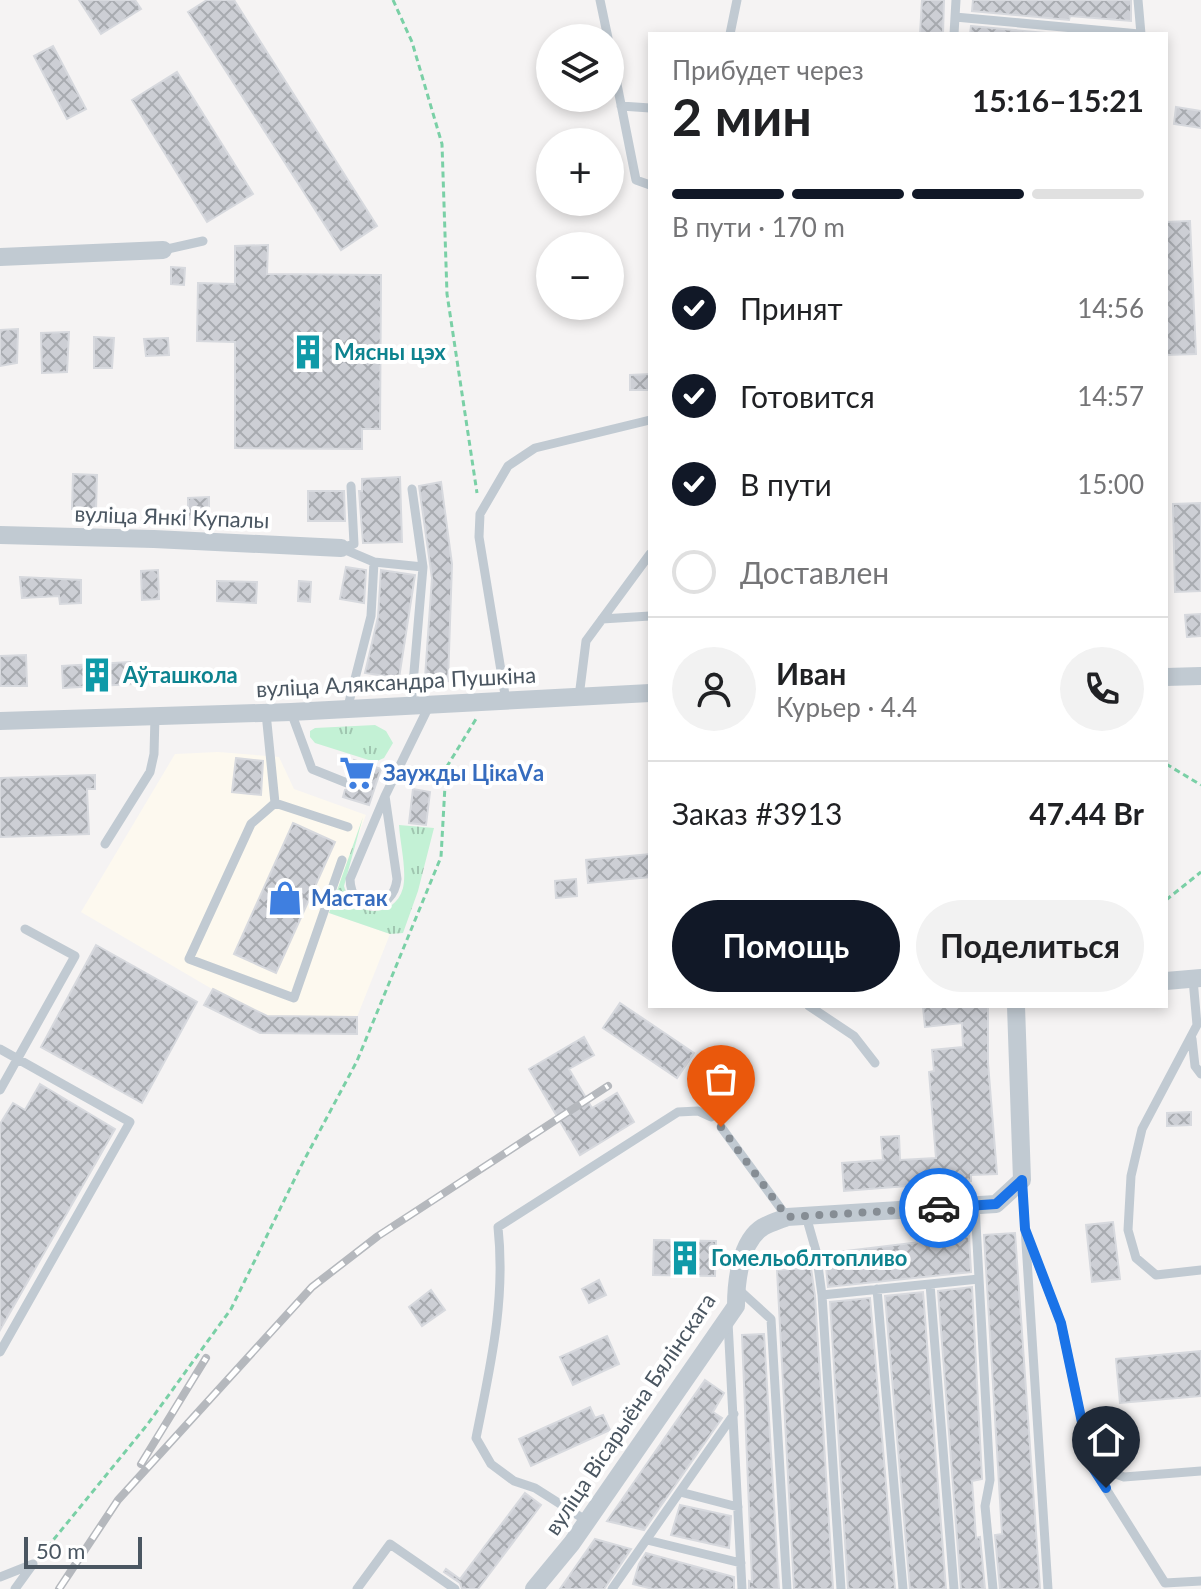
<!DOCTYPE html>
<html lang="ru">
<meta charset="utf-8">
<style>
:root{--surface:#fff;--page:#f2f2f2;--text:#202124;--muted:#757577;--line:#e0e0e0;--accent:#111827}
body{margin:0;font-family:Lato,sans-serif;background:var(--page);color:var(--text);height:100vh;display:flex;flex-direction:column;font-size:30px;white-space:nowrap}
*{box-sizing:border-box;margin:0}
p{font-size:26px;color:var(--muted)}
.icon{flex:none;width:44px;height:44px;fill:none;stroke:currentColor;stroke-width:2;stroke-linecap:round;stroke-linejoin:round}
.map{position:relative;flex:1;overflow:hidden}
.details{position:absolute;left:648px;top:32px;width:520px;height:976px;display:flex;flex-direction:column;background:var(--surface);border-radius:0px;box-shadow:0 4px 12px #0003}
.details>*{flex:none}
.controls{position:absolute;left:536px;top:24px;display:grid;gap:16px}
.controls a{display:grid;place-items:center;width:88px;height:88px;border-radius:50%;background:var(--surface);box-shadow:0 4px 12px #0003;font-size:40px}
.scale{position:absolute;left:24px;bottom:20px;width:118px;box-sizing:border-box;padding-left:8px;border:4px solid #4a5661;border-top:0;font-size:22px;line-height:28px;white-space:nowrap;color:#4a5661;-webkit-text-stroke:6px #fff;paint-order:stroke}
.pin{position:absolute;display:grid;place-items:center;width:68px;height:68px;color:#fff;margin:-82px -34px;border-radius:50% 50% 50% 0;rotate:-45deg;box-shadow:0 0 8px #0007}
.pin .icon{rotate:45deg}
.courier{position:absolute;display:grid;place-items:center;width:80px;height:80px;margin:-40px;border:6px solid #1a73e8;border-radius:50%;background:#fff;color:#222;box-shadow:0 2px 10px #0007}
.summary em{font-style:normal;font-weight:700}
.summary div{display:flex;flex-direction:column-reverse}
.summary{display:flex;align-items:center;justify-content:space-between;height:136px;padding:0 24px}
h1{font-size:52px;font-weight:700;line-height:60px}
.bar{display:grid;grid-template-columns:repeat(4,1fr);gap:12px 8px;align-content:center;height:96px;padding:0 24px}
.bar i{height:10px;border-radius:6px;background:var(--line)}
.bar .selected{background:var(--accent)}
.bar p{grid-column:span 4}
.line{display:flex;align-items:center;gap:20px;padding:0 24px;border-top:2px solid var(--line)}
.line div{flex:1}
.round{display:grid;place-items:center;flex:none;width:84px;height:84px;border-radius:42px;background:var(--page)}
ol{padding:0 24px;list-style:none}
li{display:flex;align-items:center;gap:24px;height:88px}
li p{margin-inline-start:auto}
li .icon{padding:8px;border-radius:50%;background:var(--accent);color:#fff;stroke-width:4}
li:last-child{color:var(--muted)}
li i{width:44px;height:44px;border:4px solid var(--line);border-radius:50%}
.button{display:flex;gap:16px;margin-top:auto;padding:16px 24px}
.button a{flex:1;height:92px;border-radius:48px;background:var(--accent);color:#fff;font-size:32px;font-weight:700;line-height:92px;text-align:center}
.button a+a{background:var(--page);color:var(--text)}
.map>svg:first-child{display:block}
.commercial{fill:#fdf9ef}
.grass{fill:url(#grass-tufts)}
.building{fill:url(#building-cross-hatch);stroke:#d7d9de;stroke-width:2}
.lines{fill:none;stroke-linecap:round;stroke-linejoin:round}
.path{stroke:#7ad0a6;stroke-width:3;stroke-dasharray:6 4;stroke-linecap:butt}
.service{stroke:#c1cad2;stroke-width:9}
.minor{stroke:#c1cad2;stroke-width:18}
.rail-casing{stroke:#b5b8bd;stroke-width:8}
.rail{stroke:#fff;stroke-width:5;stroke-dasharray:15;stroke-linecap:butt}
.done{stroke:#868d94;stroke-width:8;stroke-dasharray:0 14.4}
.route{stroke:#1a73e8;stroke-width:10}
.labels{text-anchor:middle;stroke-width:8;stroke-linejoin:round;paint-order:stroke}
.culture-label{font-size:22px;font-weight:bold;fill:#0d838f;stroke:#fff;text-anchor:start}
.street-label{font-size:22px;fill:#4a5661;stroke:#fff}
.shop-label{font-size:22px;font-weight:bold;fill:#366cbe;stroke:#fff;text-anchor:start}
</style>
<div class="map">
<svg width="1201" height="1589" viewBox="0 0 1201 1589">
<defs>
<pattern id="grass-tufts" width="24" height="20" patternUnits="userSpaceOnUse" patternTransform="scale(2)"><rect width="24" height="20" fill="#c3f1d5"/><path d="M3 7l-1-3M5 7V3M7 7l1-3M15 17l-1-3M17 17v-4M19 17l1-3" fill="none" stroke="#a0c6b0"/></pattern>
<pattern id="building-cross-hatch" width="8" height="8" patternUnits="userSpaceOnUse" patternTransform="scale(2)"><rect width="8" height="8" fill="#cdcfd5"/><path d="M0 0l8 8M0 8l8-8" fill="none" stroke="#a8abb0"/></pattern>
</defs>
<rect width="100%" height="100%" fill="#f5f3f3"/>
<!-- commercial -->
<path class="commercial" d="M218 752 279 757 294 789 366 815 329 913 390 934 357 1017V1034L260 1033 204 1005 212 989 81 912 175 754Z"/>
<!-- grass -->
<path class="grass" d="M375 725 386 731 393 743 384 758 375 762 315 743 310 737V731L315 728Z
M363 817 344 886C352 918 394 920 403 888 407 870 400 843 399 825L434 828 418 891 403 933 390 934 329 913Z"/>
<!-- building -->
<path class="building" d="M79 0H135L141 9 101 34Z
M207 0H234L377 226 341 250 188 12Z
M922 0H944L943 34H920Z
M973 0H1131V21L1070 16 1069 20 972 11Z
M971 26 1057 34H970Z
M53 46 86 109 67 119 34 56Z
M177 72 253 194 207 222 132 100Z
M1176 107 1201 111V128L1174 124Z
M1190 221 1196 354 1166 355V222Z
M268 245 267 274 381 275 380 429H362V449L235 448V342L197 341 198 283 235 284V246Z
M171 267 185 268 184 285 171 284Z
M18 329 17 363 0 366V330Z
M69 332 67 372 42 373 41 333Z
M94 337 114 338 112 368H94Z
M168 338 169 355 146 356 144 339Z
M650 374V390H630V375Z
M73 474 97 475 96 510 72 509Z
M400 477 402 542 363 543 359 491H362V479Z
M441 482 452 564 448 681 425 678 432 578 419 486Z
M308 491H344L345 521H308Z
M209 497V519H188V498Z
M1201 503V591L1175 592 1173 504Z
M346 567 366 570 364 603 340 599Z
M158 570 159 599 142 600 141 571Z
M381 570 415 575 399 678 365 673 378 617Z
M20 577 81 580V603L60 604 59 596 22 598Z
M217 581 257 582 256 603 217 601Z
M299 581 311 582 310 602 298 601Z
M1201 614V636L1187 637 1185 615Z
M26 655 27 686H0V656Z
M130 662 132 684 63 688 62 666Z
M236 758 263 761 261 795 232 792Z
M354 760 381 769 369 805 343 797 345 790 351 789 354 785 353 779 349 776Z
M95 775V789H87L89 834 0 837V778Z
M413 789 430 792 426 825 409 823Z
M293 823 335 842 276 973 234 954Z
M650 854V877L588 883 586 860Z
M576 879 577 896 556 898 555 881Z
M96 945 197 1002 142 1103 41 1047Z
M213 989 267 1016 357 1017V1034L260 1033 204 1005Z
M620 1003 694 1053 677 1078 603 1028Z
M988 1006V1063L997 1174 971 1175V1181L844 1191 842 1163 883 1160 881 1137 899 1136 900 1160 936 1158 929 1072 934 1071 932 1050 963 1047 962 1023 925 1027 923 1007Z
M584 1037 594 1055 569 1069 592 1108 617 1093 634 1122 580 1155 529 1069Z
M40 1084 115 1129 0 1330V1124L13 1103 25 1110Z
M1191 1112V1125L1167 1126V1113Z
M1113 1222 1120 1279 1092 1282 1086 1225Z
M1015 1233 1040 1589H1000L995 1535 1002 1534 984 1235Z
M969 1236 971 1272 828 1287 826 1267 831 1266 830 1253Z
M654 1240 716 1241 715 1276 653 1275Z
M811 1268 815 1296 833 1589H794L777 1270Z
M599 1280 606 1295 589 1303 582 1289Z
M972 1287 982 1479 972 1481 976 1538 980 1537 985 1589H961L938 1291Z
M431 1290 445 1310 422 1326 409 1307Z
M923 1292 946 1589H910L885 1296Z
M870 1298 895 1589H848L830 1302Z
M764 1334 779 1589H749V1581L752 1582 742 1335Z
M607 1336 619 1364 573 1385 560 1357Z
M1201 1351V1396L1120 1403 1116 1359Z
M705 1380 724 1393 713 1412 722 1418 644 1530 607 1521Z
M590 1407 595 1418 603 1415 610 1430 531 1466 519 1439Z
M525 1493 541 1505 478 1589H462L460 1583 444 1572 446 1569 460 1579Z
M680 1505 731 1516 729 1548 671 1535Z
M595 1539 631 1549 604 1589H560Z
M646 1553 734 1577V1589H653L633 1584 639 1564Z"/>
<g class="lines">
<!-- path -->
<path class="path" d="M393 0 412 42 442 144 447 294 477 493
M1166 764 1201 785
M1166 900 1201 872
M41 1555 147 1425 231 1309 301 1166 357 1061 441 857 446 768 476 719"/>
<!-- service -->
<path class="service" d="M600 0 608 38
M1138 0 1141 34
M955 17 1139 34
M730 34 737 0
M954 34 956 0
M610 49 636 180 650 185
M621 106 650 108
M163 250 203 241
M351 486 354 544 341 548 374 562 423 567
M602 619 650 616
M579 697 586 641 650 554
M506 701 479 537 480 514 508 466 535 448 650 420
M411 707 423 567 412 489
M347 710 371 616 374 562
M291 712 312 769 347 783
M266 713 275 803 348 827
M385 796 397 879C393 914 351 915 350 879L385 796 429 706
M275 803 251 824 189 959 294 998 342 860
M105 844 150 772 154 754 155 716
M1193 979 1197 1025 1142 1129 1131 1176 1128 1230 1136 1258 1156 1275 1201 1270
M809 1006 854 1036 875 1063
M1192 1039 1195 1066 1201 1074
M0 1049 130 1122 0 1352
M0 1090 75 956 25 929
M721 1127 787 1217
M1022 1180 1048 1589
M975 1205 990 1480 985 1506 993 1589
M806 1216 816 1251 822 1295
M1029 1240 1061 1323 1091 1465 1124 1477 1201 1471
M930 1284 954 1589
M737 1288 771 1319 787 1589
M877 1289 903 1589
M728 1322 742 1589
M1091 1465 1165 1583 1201 1581
M680 1492 738 1507
M587 1521 535 1488 514 1481 491 1464 476 1438C490 1367 506 1301 498 1227L678 1112 698 1111 711 1117
M647 1540 741 1563
M0 1577 33 1564 15 1589
M357 1589 390 1544 455 1589
M612 1589 734 1414
M841 1589 822 1295 979 1279"/>
<!-- minor -->
<path class="minor" d="M0 257 163 250
M0 535 154 539 341 548
M1166 677 1201 676
M0 721 291 712 650 693
M1166 981 1201 978
M534 1589 572 1543 736 1306C736 1283 740 1241 763 1227 770 1223 780 1220 787 1217L996 1204 1022 1180 1016 1006"/>
<!-- rail casing -->
<g class="rail-casing">
<path id="rail" d="M141 1464 206 1358
M59 1589 118 1500 312 1287 378 1236 608 1086"/>
</g>
<!-- rail -->
<use href="#rail" class="rail"/>
</g>
<g class="lines">
<!-- done -->
<path class="done" d="M721 1127 787 1217 939 1208"/>
<!-- route -->
<path class="route" d="M939 1208 996 1204 1022 1180 1025 1229 1061 1323 1091 1465 1106 1488"/>
</g>
<!-- icons -->
<defs>
<g id="building-bare" transform="scale(2.76)"><path d="M-4-6H4V6H1V3H-1V6H-4ZM-2.5-4.3h1.7v1.8h-1.7ZM.8-4.3h1.7v1.8H.8ZM-2.5-1h1.7V.8h-1.7ZM.8-1h1.7V.8H.8Z" fill="#0f9aa8" stroke="#fff" stroke-width="2.5" paint-order="stroke"/></g>
<g id="supermarket-bare" transform="scale(2.76)"><path d="M-6-5.5h2.5l.6 2H6L4.5 2H-2.5L-4.4-4H-6ZM-1.5 3.2a1.3 1.3 0 1 0 .1 0ZM3 3.2a1.3 1.3 0 1 0 .1 0Z" fill="#3f7fe0" stroke="#fff" stroke-width="2.5" paint-order="stroke"/></g>
<g id="shop-bare" transform="scale(2.76)"><path d="M-5-2.5h2.3a2.7 3.5 0 0 1 5.4 0H5L5.5 6h-11ZM-1.5-2.5h3a1.5 2.3 0 0 0-3 0Z" fill="#3f7fe0" stroke="#fff" stroke-width="2.5" paint-order="stroke"/></g>
</defs>
<g fill-rule="evenodd">
<use href="#building-bare" x="308" y="352"/>
<use href="#building-bare" x="97" y="675"/>
<use href="#supermarket-bare" x="357" y="773"/>
<use href="#shop-bare" x="285" y="898"/>
<use href="#building-bare" x="685" y="1258"/>
</g>
<g class="labels">
<!-- culture labels -->
<g class="culture-label">
<text x="334" y="360">Мясны цэх</text>
<text x="123" y="683">Аўташкола</text>
<text x="711" y="1266">Гомельоблтопливо</text>
</g>
<!-- street labels -->
<g class="street-label">
<text transform="translate(172 517) rotate(2)" y="8">вуліца Янкі Купалы</text>
<text transform="translate(396 682) rotate(-3)" y="8">вуліца Аляксандра Пушкіна</text>
<text transform="translate(630 1414) rotate(-56)" y="8">вуліца Вісарыёна Бялінскага</text>
</g>
<!-- shop labels -->
<g class="shop-label">
<text x="383" y="781">Заужды ЦікаVа</text>
<text x="311" y="906">Мастак</text>
</g>
</g>
</svg>
<div class="controls">
<a><svg class="icon" aria-label="layers" viewBox="0 0 24 24"><path d="M12 4l9 5-9 5-9-5zM3 14l9 5 9-5"/></svg></a>
<a>+</a>
<a>−</a>
</div>
<div class="scale">50 m</div>
<div class="pin" style="left:721px;top:1127px;background:#ea580c"><svg class="icon" aria-label="bag" viewBox="0 0 24 24"><path d="M5 8h14l-1 12H6zM9 8a3 3 0 0 1 6 0"/></svg></div>
<div class="pin" style="left:1106px;top:1488px;background:#1f2937"><svg class="icon" aria-label="home" viewBox="0 0 24 24"><path d="M3 11l9-7 9 7M6 9v11h12V9"/></svg></div>
<div class="courier" style="left:939px;top:1208px"><svg class="icon" aria-label="car" viewBox="0 0 24 24"><path d="M5 17H2v-5l4-1 3-4h7l3 4 3 1v5h-3M9 17h6M6 11h13"/><circle cx="7" cy="17" r="2"/><circle cx="17" cy="17" r="2"/></svg></div>
<section class="details">
<div class="summary"><div><h1>2 мин</h1><p>Прибудет через</p></div><em>15:16–15:21</em></div>
<div class="bar"><i class="selected"></i><i class="selected"></i><i class="selected"></i><i></i><p>В пути · 170 m</p></div>
<ol>
<li><svg class="icon" aria-label="check" viewBox="0 0 24 24"><path d="M5 12l5 5 9-10"/></svg>Принят<p>14:56</p></li>
<li><svg class="icon" aria-label="check" viewBox="0 0 24 24"><path d="M5 12l5 5 9-10"/></svg>Готовится<p>14:57</p></li>
<li><svg class="icon" aria-label="check" viewBox="0 0 24 24"><path d="M5 12l5 5 9-10"/></svg>В пути<p>15:00</p></li>
<li><i></i>Доставлен</li>
</ol>
<div class="line" style="height:144px"><a class="round"><svg class="icon" aria-label="person" viewBox="0 0 24 24"><circle cx="12" cy="8" r="4"/><path d="M4 21q1-7 8-7t8 7"/></svg></a><div><b>Иван</b><p>Курьер · 4.4</p></div><a class="round"><svg class="icon" aria-label="phone" viewBox="0 0 24 24"><path d="M5 4h4l2 5-3 2q2 4 5 5l2-3 5 2v4C11 20 4 13 5 4z"/></svg></a></div>
<div class="line" style="height:104px"><div>Заказ #3913</div><b>47.44 Br</b></div>
<div class="button"><a>Помощь</a><a>Поделиться</a></div>
</section>
</div>
